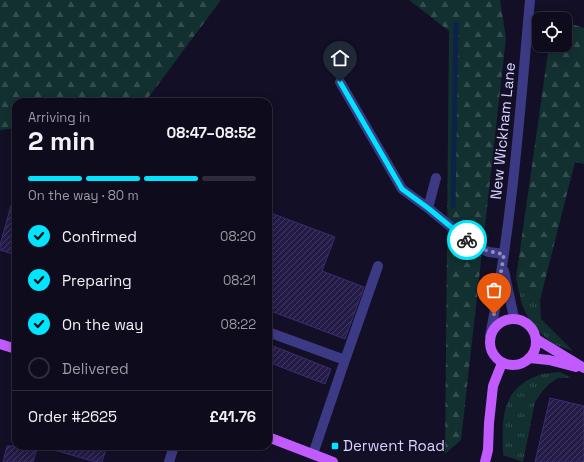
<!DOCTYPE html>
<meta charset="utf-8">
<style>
:root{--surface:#0e0b1c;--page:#171425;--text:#f1f3f6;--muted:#9b9ba3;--line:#2e2b3b;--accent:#00e5ff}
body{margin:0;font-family:"Space Grotesk",sans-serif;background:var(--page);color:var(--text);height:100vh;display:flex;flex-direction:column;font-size:15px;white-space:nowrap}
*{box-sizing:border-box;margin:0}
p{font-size:13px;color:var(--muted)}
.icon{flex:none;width:22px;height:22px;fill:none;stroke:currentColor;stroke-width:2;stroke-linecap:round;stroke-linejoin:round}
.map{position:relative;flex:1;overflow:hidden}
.details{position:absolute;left:12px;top:98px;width:260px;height:352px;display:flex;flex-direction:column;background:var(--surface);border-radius:12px;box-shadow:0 2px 10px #0003,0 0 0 1px var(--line)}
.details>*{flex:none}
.controls{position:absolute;left:532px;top:12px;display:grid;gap:8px}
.controls a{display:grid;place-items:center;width:40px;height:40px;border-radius:8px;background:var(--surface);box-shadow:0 2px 10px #0003,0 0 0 1px var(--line);font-size:20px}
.pin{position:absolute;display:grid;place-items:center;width:34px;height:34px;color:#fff;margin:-41px -17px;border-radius:50% 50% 50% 0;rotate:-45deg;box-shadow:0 0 4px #0007}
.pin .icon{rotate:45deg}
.courier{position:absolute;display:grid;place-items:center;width:40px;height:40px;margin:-20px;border:3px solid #00e5ff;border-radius:50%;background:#fff;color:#222;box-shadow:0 1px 5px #0007}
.summary em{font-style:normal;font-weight:700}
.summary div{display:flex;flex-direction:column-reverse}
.summary{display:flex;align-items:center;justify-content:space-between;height:68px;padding:0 16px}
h1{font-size:26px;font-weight:700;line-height:30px}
.bar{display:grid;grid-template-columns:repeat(4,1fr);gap:6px 4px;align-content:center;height:48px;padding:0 16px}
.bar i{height:5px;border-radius:3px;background:var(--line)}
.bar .active{background:var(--accent)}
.bar p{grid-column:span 4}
.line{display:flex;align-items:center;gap:10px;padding:0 16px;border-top:1px solid var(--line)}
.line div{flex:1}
ol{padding:0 16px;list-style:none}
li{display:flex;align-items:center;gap:12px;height:44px}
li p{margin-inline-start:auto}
li .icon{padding:4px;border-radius:50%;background:var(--accent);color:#111;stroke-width:4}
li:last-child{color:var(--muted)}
li i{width:22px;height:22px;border:2px solid var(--line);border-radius:50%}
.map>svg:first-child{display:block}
.grass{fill:url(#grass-tufts)}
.forest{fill:url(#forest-firs)}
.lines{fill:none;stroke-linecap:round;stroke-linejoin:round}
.stream{stroke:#0c2248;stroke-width:5}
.building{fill:url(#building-hatch);stroke:#3b2d73}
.minor{stroke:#3d3a85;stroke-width:10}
.major{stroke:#c25bff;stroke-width:10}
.done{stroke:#948fb3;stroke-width:4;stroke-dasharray:0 7.2}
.route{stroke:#00e5ff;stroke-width:5}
.poi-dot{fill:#00e5ff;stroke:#130f26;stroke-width:1.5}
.labels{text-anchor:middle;stroke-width:3;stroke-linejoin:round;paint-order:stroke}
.street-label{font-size:15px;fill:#d9d4ff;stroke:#130f26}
.poi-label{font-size:15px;fill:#d9d4ff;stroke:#130f26;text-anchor:start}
</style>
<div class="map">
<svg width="584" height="462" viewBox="0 0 584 462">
<defs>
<pattern id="grass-tufts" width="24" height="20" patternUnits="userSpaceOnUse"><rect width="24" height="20" fill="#12302f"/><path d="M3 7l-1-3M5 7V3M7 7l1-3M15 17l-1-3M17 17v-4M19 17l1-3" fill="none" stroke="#344d4e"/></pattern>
<pattern id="forest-firs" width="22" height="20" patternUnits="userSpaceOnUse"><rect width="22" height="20" fill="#12302f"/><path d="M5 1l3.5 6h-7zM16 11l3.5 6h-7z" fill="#344d4e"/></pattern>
<pattern id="building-hatch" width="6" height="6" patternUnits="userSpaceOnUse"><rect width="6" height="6" fill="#241b47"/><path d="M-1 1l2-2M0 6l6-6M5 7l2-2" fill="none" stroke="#433b63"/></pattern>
</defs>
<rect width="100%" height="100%" fill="#130f26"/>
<!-- grass -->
<path class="grass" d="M516 278 540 300 541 319 573 351 553 344 532 325 522 305Z
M560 372 571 378H558L549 384 541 393 535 402 523 462 503 455C502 420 500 389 539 375 545 373 554 373 560 372Z"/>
<!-- forest -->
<path class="forest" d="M0 0H221L145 102H16V128L0 130Z
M409 0H500L506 38 461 440 445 454 449 31Z
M565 22 584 28V164L575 162 540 300 516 278 549 45H565Z"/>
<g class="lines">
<!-- stream -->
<path class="stream" d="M453 206 456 24"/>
</g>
<!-- building -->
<path class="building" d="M12 202 16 203V255L0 250V245Z
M268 212 335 237 322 271 364 287 345 339 268 310Z
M268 344 331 369 325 384 268 362Z
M550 398 584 406V462H535Z
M7 446H38L33 462H3Z
M55 446H107L102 462H96L54 450Z"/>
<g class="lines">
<!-- minor -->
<path class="minor" d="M340 82 402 189 428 208 476 247 489 252 504 254
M428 208 436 178
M504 271 514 318
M268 332 345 360 313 454
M490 336C512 225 520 112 530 0
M345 360 378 266
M169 462 174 446"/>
<!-- major -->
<path class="major" d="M490 342a23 23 0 1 1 46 0a23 23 0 1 1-46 0Z
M536 339 584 368
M0 344 16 349
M529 358 549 360 576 367
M268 437 333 462
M485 462 488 450 489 423 493 386 502 363"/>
</g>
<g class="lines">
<!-- done -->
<path class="done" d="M467 240C479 249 489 252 504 254L494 314"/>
<!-- route -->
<path class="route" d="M340 82 402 189 428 208 467 240"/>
</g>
<!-- markers -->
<rect class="poi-dot" x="331" y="442" width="8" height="8" rx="2"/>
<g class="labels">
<!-- street labels -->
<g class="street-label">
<text transform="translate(503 131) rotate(-84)" y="5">New Wickham Lane</text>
</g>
<!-- poi labels -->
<g class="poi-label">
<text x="343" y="451">Derwent Road</text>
</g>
</g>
</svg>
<div class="controls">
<a><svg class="icon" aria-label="locate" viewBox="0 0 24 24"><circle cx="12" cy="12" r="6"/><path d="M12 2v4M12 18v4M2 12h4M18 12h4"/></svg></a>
</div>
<div class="pin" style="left:494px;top:314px;background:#ea580c"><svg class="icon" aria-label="bag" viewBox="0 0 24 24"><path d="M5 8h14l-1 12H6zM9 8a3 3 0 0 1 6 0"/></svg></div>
<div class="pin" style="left:340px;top:82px;background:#1f2937"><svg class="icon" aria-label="home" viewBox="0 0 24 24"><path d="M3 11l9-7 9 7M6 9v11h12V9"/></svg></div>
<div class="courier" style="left:467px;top:240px"><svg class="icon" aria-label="bike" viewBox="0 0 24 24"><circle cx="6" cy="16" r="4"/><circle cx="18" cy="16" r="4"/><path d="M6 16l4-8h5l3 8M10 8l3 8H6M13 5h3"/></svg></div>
<section class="details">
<div class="summary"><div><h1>2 min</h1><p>Arriving in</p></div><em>08:47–08:52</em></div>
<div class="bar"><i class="active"></i><i class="active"></i><i class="active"></i><i></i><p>On the way · 80 m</p></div>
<ol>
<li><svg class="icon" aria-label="check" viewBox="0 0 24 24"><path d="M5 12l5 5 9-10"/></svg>Confirmed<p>08:20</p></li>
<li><svg class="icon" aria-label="check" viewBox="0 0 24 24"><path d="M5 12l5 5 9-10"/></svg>Preparing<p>08:21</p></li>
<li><svg class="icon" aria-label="check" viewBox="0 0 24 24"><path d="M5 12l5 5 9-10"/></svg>On the way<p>08:22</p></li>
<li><i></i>Delivered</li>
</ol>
<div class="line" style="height:52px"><div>Order #2625</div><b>£41.76</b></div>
</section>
</div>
